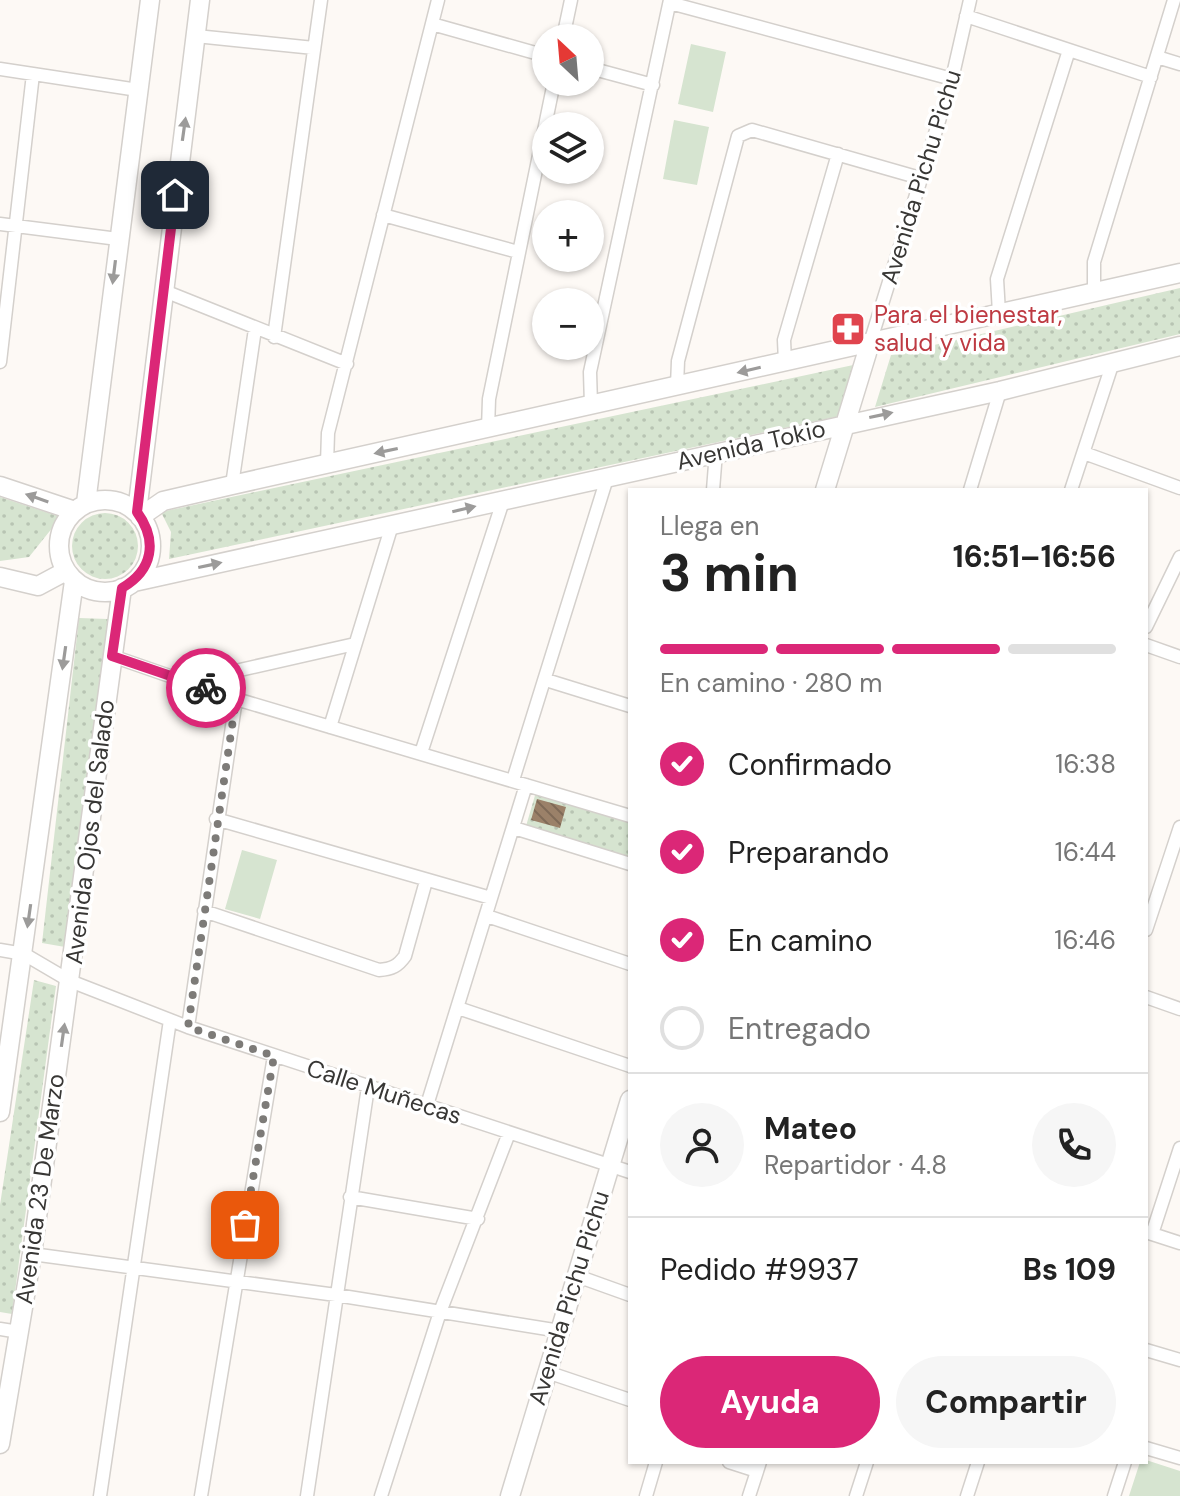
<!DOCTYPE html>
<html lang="es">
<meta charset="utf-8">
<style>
:root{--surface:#fff;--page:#f6f6f6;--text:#222;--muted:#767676;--line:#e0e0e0;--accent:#db2777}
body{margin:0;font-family:"DM Sans",sans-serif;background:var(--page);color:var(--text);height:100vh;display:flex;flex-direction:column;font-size:30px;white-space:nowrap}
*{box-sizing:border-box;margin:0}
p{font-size:26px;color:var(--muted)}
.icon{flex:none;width:44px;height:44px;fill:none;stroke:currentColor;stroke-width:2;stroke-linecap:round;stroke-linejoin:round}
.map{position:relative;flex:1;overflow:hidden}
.sheet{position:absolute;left:628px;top:488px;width:520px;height:976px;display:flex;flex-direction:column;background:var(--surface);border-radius:0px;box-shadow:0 2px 6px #0004}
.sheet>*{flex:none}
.needle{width:52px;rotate:334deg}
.fabs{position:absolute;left:532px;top:24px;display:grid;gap:16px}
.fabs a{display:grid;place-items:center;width:72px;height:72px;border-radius:50%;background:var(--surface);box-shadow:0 2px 6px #0004;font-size:40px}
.pin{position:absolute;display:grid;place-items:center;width:68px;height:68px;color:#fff;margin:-34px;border-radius:16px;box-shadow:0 4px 12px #0006}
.courier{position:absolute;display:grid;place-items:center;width:80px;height:80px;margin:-40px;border:6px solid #db2777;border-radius:50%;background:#fff;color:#222;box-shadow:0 2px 10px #0007}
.headline em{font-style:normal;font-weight:700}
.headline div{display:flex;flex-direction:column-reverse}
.headline{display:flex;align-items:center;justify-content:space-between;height:136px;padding:0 32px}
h1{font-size:52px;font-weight:700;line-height:60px}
.bar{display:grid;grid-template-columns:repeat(4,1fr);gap:12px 8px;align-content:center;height:96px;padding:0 32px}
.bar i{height:10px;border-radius:6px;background:var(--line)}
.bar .active{background:var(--accent)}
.bar p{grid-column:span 4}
.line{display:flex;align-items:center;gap:20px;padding:0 32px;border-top:2px solid var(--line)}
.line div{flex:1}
.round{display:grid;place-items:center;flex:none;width:84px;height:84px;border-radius:42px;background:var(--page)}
ol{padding:0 32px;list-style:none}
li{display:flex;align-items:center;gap:24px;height:88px}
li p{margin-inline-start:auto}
li .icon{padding:8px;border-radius:50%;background:var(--accent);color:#fff;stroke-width:4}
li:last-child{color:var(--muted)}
li i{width:44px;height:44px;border:4px solid var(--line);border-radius:50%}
.cta{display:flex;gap:16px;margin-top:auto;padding:16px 32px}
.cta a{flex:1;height:92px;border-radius:48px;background:var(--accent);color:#fff;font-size:32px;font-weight:700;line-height:92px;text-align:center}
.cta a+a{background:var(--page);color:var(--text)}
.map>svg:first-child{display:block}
.grass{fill:url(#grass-dots)}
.pitch{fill:#d6e4d0}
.building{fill:url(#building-back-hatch)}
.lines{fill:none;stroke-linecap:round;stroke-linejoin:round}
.street-casing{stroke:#d4d0cc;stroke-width:15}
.secondary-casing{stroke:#d4d0cc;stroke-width:21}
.street{stroke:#fff;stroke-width:12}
.secondary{stroke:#fff;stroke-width:18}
.oneway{fill:#9c9b9a}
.done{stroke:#7d7b78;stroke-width:8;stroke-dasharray:0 14.4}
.route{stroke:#db2777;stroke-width:10}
.labels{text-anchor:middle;stroke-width:7;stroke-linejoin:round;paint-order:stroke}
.street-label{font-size:24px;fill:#383735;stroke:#fff}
.health-label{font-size:24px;fill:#be3a42;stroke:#fff;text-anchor:start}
</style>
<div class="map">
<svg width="1180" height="1496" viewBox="0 0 1180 1496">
<defs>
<pattern id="grass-dots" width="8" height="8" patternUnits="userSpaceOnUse" patternTransform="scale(2)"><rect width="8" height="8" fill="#d6e4d0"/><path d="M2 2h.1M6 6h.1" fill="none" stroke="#b8c4b3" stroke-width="1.8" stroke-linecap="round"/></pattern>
<pattern id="building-back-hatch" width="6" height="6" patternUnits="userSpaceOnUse" patternTransform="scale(2)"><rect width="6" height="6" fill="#9b8169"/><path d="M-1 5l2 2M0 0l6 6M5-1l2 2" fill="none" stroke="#7f6a57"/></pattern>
</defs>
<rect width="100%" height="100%" fill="#fdf9f5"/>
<!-- grass -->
<path class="grass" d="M1180 288V334L875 407 891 355Z
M858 364 845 415 169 559 171 532 161 512Z
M0 497 61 517 29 557 0 561Z
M72 546a33 33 0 1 1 66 0a33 33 0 1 1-66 0Z
M79 618 108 619 65 947 42 943Z
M536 792 630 820V858L526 826Z
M34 980 56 986 12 1314 0 1312V1205Z"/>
<!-- pitch -->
<path class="pitch" d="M691 44 726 52 713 112 678 104Z
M674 120 709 127 697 185 663 179Z
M242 850 277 860 260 919 225 909Z
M1146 1460 1180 1471V1496H1129L1140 1462Z"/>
<!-- building -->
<path class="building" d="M537 799 566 807 560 828 531 820Z"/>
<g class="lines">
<!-- street casing -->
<g class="street-casing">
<path id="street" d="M670 3 952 79
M966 16 1151 77
M432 24 546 56
M196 36 314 48
M563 38 571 0
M1157 57 1180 64
M590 68 653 85
M0 69 138 90
M383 215 518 252
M0 224 118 239
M162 290 347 364
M1094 292V262L1174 0
M999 313 997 279 1069 50
M274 337 321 0
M870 343 952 79 970 0
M0 362 33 74
M785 362 784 340 838 154
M677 386 678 361 738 136 752 130 920 178
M591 405 590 372 670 0
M488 429 489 399 554 82
M1084 453 1180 488
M327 464 328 433 438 0
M232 485 255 329
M713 490 716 452
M970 490 1000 391
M1071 490 1113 362
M1146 627 1180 557
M1146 645 1180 657
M112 656 236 699 630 816
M546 680 630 706
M191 681 355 644
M330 727 392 525
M421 753 503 501
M513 780 607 478
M216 819 491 898
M514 828 630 864
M204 911 379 970C392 969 398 966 405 956L426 881
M487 916 630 964
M1146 930 1180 827
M0 950 24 954 70 981 188 1027 630 1172
M1146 997 1180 1009
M458 1008 630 1066
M188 1027 236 699
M427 1105 526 785
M350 1197 478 1219
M1146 1232 1180 1243
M1152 1234 1180 1148
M32 1254 336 1295 560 1331
M577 1276 630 1295
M0 1329 19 1332
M1146 1350 1180 1360
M547 1372 630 1400
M1146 1448 1180 1458
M729 1462 757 1471
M100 1496 170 1020
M201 1496 274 1056
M307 1496 368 1087
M381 1496 440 1312 509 1133
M646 1496 656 1462
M749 1496 760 1462
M856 1496 867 1462
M967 1496 978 1462
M1114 1496 1125 1462"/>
</g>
<!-- secondary casing -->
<g class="secondary-casing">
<path id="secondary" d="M0 486 75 511
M825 490 870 343
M59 546a46 46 0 1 1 92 0a46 46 0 1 1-92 0Z
M86 503 150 0
M137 512 200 0
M140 517 163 501 232 485 1180 273
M0 577 38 586 66 571
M134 582 1000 391 1180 346
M0 1112 74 581
M0 1444 32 1254 122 588
M510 1496 630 1100"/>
</g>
<!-- street -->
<use href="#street" class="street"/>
<!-- secondary -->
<use href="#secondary" class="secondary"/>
</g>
<!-- one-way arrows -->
<defs><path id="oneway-solid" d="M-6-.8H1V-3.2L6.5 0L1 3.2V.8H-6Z" transform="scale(2)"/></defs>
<g class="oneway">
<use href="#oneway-solid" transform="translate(184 129) rotate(-82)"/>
<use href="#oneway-solid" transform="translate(114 272) rotate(97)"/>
<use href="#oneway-solid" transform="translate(749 370) rotate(167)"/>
<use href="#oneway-solid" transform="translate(881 415) rotate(-12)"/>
<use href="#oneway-solid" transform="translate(386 451) rotate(168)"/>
<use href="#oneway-solid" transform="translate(37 498) rotate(-161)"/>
<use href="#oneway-solid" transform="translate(464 509) rotate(-13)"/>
<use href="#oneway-solid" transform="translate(210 565) rotate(-12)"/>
<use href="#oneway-solid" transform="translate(64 658) rotate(98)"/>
<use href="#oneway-solid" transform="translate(29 916) rotate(98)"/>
<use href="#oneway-solid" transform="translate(63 1035) rotate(-82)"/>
</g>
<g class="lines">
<!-- done -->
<path class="done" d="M206 688 236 699 188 1027 274 1056 245 1225"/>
<!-- route -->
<path class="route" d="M175 195 137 512C158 541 153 570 122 588L112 656 206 688"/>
</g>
<!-- icons -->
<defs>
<g id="pharmacy-square" transform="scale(1.8)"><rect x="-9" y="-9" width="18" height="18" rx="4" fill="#e0444e" stroke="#fff"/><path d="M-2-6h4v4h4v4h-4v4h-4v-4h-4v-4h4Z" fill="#fff"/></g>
</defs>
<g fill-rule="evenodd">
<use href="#pharmacy-square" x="848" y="329"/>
</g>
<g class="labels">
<!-- street labels -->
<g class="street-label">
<text transform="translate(921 177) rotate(-73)" y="8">Avenida Pichu Pichu</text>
<text transform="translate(751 445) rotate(-13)" y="8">Avenida Tokio</text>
<text transform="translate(90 832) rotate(-83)" y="8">Avenida Ojos del Salado</text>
<text transform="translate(384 1092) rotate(18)" y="8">Calle Muñecas</text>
<text transform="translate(40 1189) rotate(-82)" y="8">Avenida 23 De Marzo</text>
<text transform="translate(569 1298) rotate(-73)" y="8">Avenida Pichu Pichu</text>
</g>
<!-- health labels -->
<g class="health-label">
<text x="874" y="323">Para el bienestar,<tspan x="874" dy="28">salud y vida</tspan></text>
</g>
</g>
</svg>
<div class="fabs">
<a><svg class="needle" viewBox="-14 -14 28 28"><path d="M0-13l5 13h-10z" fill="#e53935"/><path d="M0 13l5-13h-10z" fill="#767676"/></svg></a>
<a><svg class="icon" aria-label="layers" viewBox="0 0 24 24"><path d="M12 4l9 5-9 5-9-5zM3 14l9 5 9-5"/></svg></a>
<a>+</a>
<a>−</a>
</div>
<div class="pin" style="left:245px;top:1225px;background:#ea580c"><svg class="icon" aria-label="bag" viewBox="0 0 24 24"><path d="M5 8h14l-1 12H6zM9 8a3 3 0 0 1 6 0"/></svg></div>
<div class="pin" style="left:175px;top:195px;background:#1f2937"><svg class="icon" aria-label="home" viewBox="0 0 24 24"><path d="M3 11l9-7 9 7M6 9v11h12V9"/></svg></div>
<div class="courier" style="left:206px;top:688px"><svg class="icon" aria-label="bike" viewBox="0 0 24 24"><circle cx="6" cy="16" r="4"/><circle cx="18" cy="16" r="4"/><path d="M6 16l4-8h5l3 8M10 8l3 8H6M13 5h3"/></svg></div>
<section class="sheet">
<div class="headline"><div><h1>3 min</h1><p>Llega en</p></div><em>16:51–16:56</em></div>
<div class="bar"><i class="active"></i><i class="active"></i><i class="active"></i><i></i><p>En camino · 280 m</p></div>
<ol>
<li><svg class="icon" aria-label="check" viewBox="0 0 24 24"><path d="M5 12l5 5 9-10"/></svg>Confirmado<p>16:38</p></li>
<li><svg class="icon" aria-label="check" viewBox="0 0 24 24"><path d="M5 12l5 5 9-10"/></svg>Preparando<p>16:44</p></li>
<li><svg class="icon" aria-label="check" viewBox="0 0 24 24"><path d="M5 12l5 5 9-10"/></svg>En camino<p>16:46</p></li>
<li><i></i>Entregado</li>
</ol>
<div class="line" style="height:144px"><a class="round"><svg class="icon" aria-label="person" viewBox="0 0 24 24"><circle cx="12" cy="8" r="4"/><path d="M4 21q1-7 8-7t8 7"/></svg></a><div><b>Mateo</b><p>Repartidor · 4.8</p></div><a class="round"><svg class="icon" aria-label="phone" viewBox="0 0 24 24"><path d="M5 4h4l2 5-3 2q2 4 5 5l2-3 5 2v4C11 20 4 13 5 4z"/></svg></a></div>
<div class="line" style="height:104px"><div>Pedido #9937</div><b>Bs 109</b></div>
<div class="cta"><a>Ayuda</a><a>Compartir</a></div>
</section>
</div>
